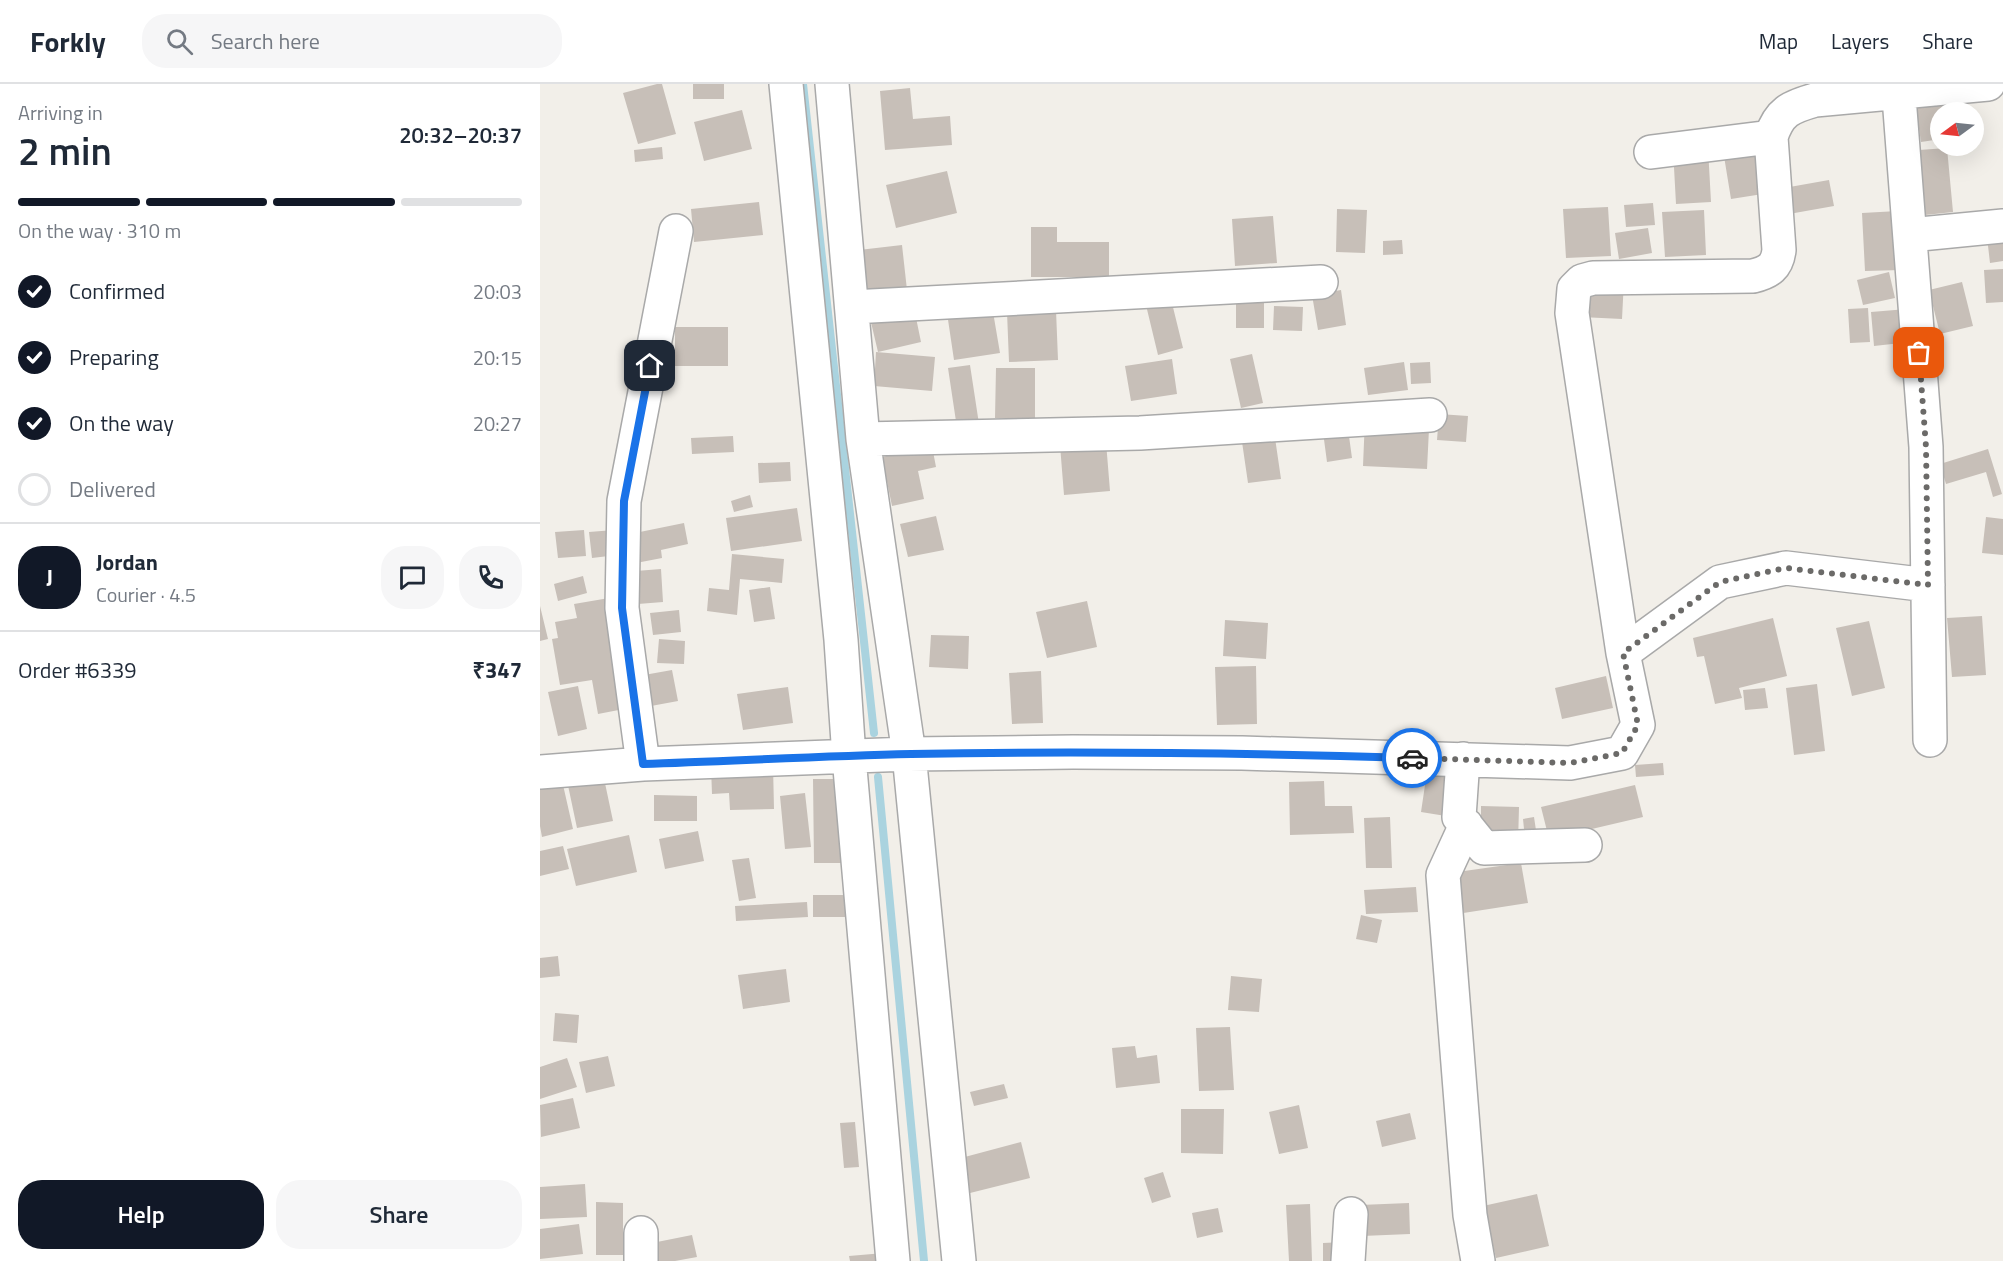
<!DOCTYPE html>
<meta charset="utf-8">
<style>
:root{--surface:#fff;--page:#f6f6f7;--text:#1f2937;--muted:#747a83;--line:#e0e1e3;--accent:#111827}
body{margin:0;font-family:"Titillium Web",sans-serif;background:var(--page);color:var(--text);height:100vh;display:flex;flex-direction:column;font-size:22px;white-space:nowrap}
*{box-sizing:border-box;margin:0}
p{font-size:20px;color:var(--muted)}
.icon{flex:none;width:33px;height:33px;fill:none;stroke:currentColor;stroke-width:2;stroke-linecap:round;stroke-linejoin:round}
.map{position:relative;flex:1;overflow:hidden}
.drawer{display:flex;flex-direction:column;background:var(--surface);width:540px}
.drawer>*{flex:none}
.needle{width:39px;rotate:255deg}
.tools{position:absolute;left:1390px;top:18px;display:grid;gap:12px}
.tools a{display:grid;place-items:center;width:54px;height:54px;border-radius:50%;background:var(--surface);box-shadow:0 6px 24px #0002;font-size:30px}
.pin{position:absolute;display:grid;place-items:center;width:51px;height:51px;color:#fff;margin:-26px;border-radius:12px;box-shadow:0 3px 9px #0006}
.courier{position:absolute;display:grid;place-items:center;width:60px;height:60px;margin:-30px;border:4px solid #1a73e8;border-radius:50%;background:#fff;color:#222;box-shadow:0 2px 8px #0007}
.summary em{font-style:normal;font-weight:600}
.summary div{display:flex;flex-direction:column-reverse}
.summary{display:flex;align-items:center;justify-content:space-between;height:102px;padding:0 18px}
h1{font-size:39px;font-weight:600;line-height:45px}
.bar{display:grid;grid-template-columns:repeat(4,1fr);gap:9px 6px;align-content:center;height:72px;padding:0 18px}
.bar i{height:8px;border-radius:4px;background:var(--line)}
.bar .current{background:var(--accent)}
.bar p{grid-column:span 4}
.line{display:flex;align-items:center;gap:15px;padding:0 18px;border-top:2px solid var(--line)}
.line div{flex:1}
.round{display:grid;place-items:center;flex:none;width:63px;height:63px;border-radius:24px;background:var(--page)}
ol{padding:0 18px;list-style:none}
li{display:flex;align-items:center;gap:18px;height:66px}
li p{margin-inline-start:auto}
li .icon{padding:6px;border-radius:50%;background:var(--accent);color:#fff;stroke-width:4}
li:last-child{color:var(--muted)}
li i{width:33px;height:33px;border:3px solid var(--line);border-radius:50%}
.action{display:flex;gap:12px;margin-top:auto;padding:12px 18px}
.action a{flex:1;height:69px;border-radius:24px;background:var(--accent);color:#fff;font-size:24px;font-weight:600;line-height:69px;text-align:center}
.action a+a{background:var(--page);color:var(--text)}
header{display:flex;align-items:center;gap:36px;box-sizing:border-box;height:84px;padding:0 30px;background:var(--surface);border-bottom:2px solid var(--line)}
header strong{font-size:28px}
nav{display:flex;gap:33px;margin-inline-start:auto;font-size:21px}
.search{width:420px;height:54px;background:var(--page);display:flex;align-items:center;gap:15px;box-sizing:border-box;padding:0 21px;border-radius:24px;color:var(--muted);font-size:22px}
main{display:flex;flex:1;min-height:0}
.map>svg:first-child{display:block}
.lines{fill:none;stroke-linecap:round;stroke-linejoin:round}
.stream{stroke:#aad3df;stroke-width:8}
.building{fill:#c7bfb8}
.minor-casing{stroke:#a9a9a9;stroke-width:36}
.minor{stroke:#fff;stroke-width:33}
.done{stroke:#6b6a68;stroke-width:6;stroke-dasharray:0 10.8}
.route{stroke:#1a73e8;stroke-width:8}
</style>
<header>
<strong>Forkly</strong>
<div class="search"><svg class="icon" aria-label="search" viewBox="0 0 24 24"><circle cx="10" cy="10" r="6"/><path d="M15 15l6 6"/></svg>Search here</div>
<nav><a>Map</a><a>Layers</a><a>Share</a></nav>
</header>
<main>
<section class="drawer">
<div class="summary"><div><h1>2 min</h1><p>Arriving in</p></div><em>20:32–20:37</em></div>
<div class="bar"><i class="current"></i><i class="current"></i><i class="current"></i><i></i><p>On the way · 310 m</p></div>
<ol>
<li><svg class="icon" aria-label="check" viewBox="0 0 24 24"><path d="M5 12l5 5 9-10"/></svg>Confirmed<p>20:03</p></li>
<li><svg class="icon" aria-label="check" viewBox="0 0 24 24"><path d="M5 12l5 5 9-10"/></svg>Preparing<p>20:15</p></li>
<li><svg class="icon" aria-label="check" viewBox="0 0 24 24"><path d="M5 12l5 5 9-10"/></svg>On the way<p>20:27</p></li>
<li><i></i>Delivered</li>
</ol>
<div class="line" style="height:108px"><b class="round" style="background:var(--accent);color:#fff">J</b><div><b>Jordan</b><p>Courier · 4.5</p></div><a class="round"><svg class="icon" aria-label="chat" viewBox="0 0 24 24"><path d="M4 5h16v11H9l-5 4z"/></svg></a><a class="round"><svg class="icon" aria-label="phone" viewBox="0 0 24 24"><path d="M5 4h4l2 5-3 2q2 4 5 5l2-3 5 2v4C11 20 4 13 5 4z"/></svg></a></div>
<div class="line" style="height:78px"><div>Order #6339</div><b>₹347</b></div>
<div class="action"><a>Help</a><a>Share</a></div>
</section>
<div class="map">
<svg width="1463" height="1177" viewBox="0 0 1463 1177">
<rect width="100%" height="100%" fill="#f2efe9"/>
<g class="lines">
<!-- stream -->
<path class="stream" d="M263 0 334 649
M338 693 384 1177"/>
</g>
<!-- building -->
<path class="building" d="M117 0H122L136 50 98 60 83 9Z
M153 0H184V15H153Z
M370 4 373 35 410 32 412 61 345 66 340 7Z
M1405 11 1407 28H1401V55L1381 58 1378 38 1367 40 1364 16Z
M202 26 212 65 164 77 154 38Z
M1220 54 1229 109 1191 115 1182 60Z
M122 63 123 75 95 78 94 66Z
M1168 64 1171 118 1136 120 1133 65Z
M1407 64 1413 128 1385 131 1379 66Z
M407 87 417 129 356 144 346 101Z
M1289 96 1294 122 1249 130 1244 104Z
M219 118 223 151 154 158 151 125Z
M1113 119 1115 141 1086 143 1084 121Z
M1068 123 1071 172 1026 174 1023 125Z
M797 125 827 126 825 169 796 168Z
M1164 126 1166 171 1125 173 1122 128Z
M1358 127 1361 186 1325 187 1322 129Z
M733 132 737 179 695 182 692 135Z
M491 143H517V158H569V193H491Z
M1108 144 1112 169 1079 175 1075 149Z
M1463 151V177L1450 179 1447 153Z
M862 156 863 170 843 171V157Z
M362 161 367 206 324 211 319 166Z
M1463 185V218L1446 219 1444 186Z
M1349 188 1355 214 1323 221 1317 196Z
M1043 194 1084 196 1082 235 1041 233Z
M1422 198 1433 242 1400 250 1389 206Z
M696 203H724V244H696Z
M801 206 806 241 778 246 772 211Z
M630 211 643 264 618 271 605 217Z
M452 222 460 269 414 276 407 229Z
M734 222 763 223 762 247 733 246Z
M374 224 381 258 338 268 330 234Z
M1328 224 1330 258 1310 259 1308 225Z
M1367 225 1370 258 1334 262 1331 228Z
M516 226 518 276 469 278 467 228Z
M135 243H188V282H135Z
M336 268 395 273 392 307 334 302Z
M712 270 723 319 701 324 690 275Z
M632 275 637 310 591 317 585 282Z
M864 278 868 306 828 311 824 284Z
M890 278 891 299 871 300 870 279Z
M430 281 439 340 417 344 408 284Z
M456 284H495V335L455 334Z
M899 330 928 332 926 358 897 356Z
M825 334 889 345 887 385 823 382Z
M808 345 812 374 787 378 783 348Z
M734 347 741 395 708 399 701 351Z
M193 352 194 368 152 370 151 354Z
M566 358 570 407 524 411 520 361Z
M392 362 396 383 378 387 384 415 352 422 342 373Z
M1448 365 1462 410 1453 413 1446 388 1406 400 1400 380Z
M250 378 251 397 219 399 218 379Z
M210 411 213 423 194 428 191 417Z
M257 424 262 457 191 467 186 434Z
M396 432 404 466 368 473 360 440Z
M1446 433 1463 435V471L1442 469Z
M144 439 148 460 121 466 122 474 96 479 90 450Z
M44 446 46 472 18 474 15 448Z
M74 446 77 471 52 474 49 448Z
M192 470 244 475 242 499 200 495 197 531 167 527 169 504 189 506Z
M121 485 123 518 98 520 96 487Z
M43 492 47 509 18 517 14 500Z
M230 503 235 535 214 538 209 506Z
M75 513 89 624 58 630 52 596 20 601 12 555 18 554 15 538 37 534 34 520Z
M547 517 557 563 507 574 496 528Z
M0 522 8 555 0 557Z
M139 526 141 548 113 551 110 529Z
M1442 532 1446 591 1412 593 1407 534Z
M1233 534 1247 592 1199 604 1202 614 1175 620 1164 572 1157 573 1153 554Z
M685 536 728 539 726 575 683 572Z
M1329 537 1345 604 1312 612 1296 544Z
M391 551 429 552 428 585 389 583Z
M119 555 145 557 144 580 117 579Z
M716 582 717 640 677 641 675 583Z
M132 586 138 617 111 622 104 591Z
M501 587 503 639 472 640 469 589Z
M1066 592 1073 624 1022 635 1015 604Z
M1277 600 1285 667 1254 671 1246 604Z
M38 602 47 645 18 652 8 608Z
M248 603 253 639 203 646 197 610Z
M1225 604 1228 624 1205 626 1203 606Z
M1123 679 1124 691 1096 693 1095 681Z
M233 681 234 725 190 726 189 709 172 710 171 683Z
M888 681 919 686 912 733 881 728Z
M62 685 73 737 37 744 26 692Z
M21 692 33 745 2 753 0 742V697Z
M273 695H303L305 779H274Z
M784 697 785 722H812L814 749 750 751 749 698Z
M1095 701 1103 733 1009 755 1001 723Z
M265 709 271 763 245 765 240 712Z
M114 711 157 712V737H114Z
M941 722 979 723 978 760 941 759Z
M850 733 852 784H826L824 734Z
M994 733 997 753 985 755 983 735Z
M158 747 164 777 125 785 119 755Z
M89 751 97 788 36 802 27 765Z
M23 762 29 785 0 792V767Z
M209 774 216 814 199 817 192 776Z
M981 779 988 819 917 830 910 789Z
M876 803 878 828 826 830 824 806Z
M273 811H309V833H273Z
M267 818 268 833 196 837 195 822Z
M821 831 842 836 837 859 816 855Z
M18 872 20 892 0 894V874Z
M246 885 250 918 203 925 198 891Z
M691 892 722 895 719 928 688 926Z
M15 929 39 931 37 959 13 957Z
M690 943 694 1006 659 1007 656 944Z
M595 962 597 974 617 971 620 999 576 1004 572 964Z
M68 972 75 1002 46 1009 39 978Z
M27 974 37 1003 0 1015V983Z
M464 1000 468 1014 434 1022 430 1008Z
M33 1014 40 1044 1 1053 0 1021Z
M759 1021 768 1064 739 1070 729 1028Z
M641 1025H684L683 1070 641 1069Z
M870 1029 876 1055 842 1063 836 1037Z
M315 1038 319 1083 304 1084 300 1039Z
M481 1058 490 1094 430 1109 421 1074Z
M623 1088 631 1113 612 1119 604 1094Z
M45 1100 47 1133 0 1135V1103Z
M997 1110 1009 1162 956 1174 943 1122Z
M56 1118 83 1119V1171H56Z
M869 1119 870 1150 822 1152 820 1121Z
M770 1120 772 1177H749L746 1121Z
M678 1124 683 1148 657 1154 652 1129Z
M39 1140 43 1170 0 1175V1145Z
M152 1151 157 1173 135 1177H110L107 1160Z
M804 1158V1177H783V1159Z
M344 1169V1177H310L309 1172Z"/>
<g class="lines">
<!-- minor casing -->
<g class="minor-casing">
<path id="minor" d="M246 0 301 556 309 673 353 1177
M292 0 323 355 369 670 419 1177
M1358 0 1386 363 1390 656
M1111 68 1231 53
M1370 151 1463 142
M312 223 781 198
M323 355 600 349 890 331
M1083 569 1180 498 1246 484 1388 501
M923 675 919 733 944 764 1045 761
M103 680 82 524 84 417 136 147
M0 688 103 680 369 670 533 668 702 669 1030 679 1082 669 1098 641 1083 569 1032 229 1034 205 1042 197 1053 194 1213 192C1229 188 1237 183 1239 166L1231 53C1239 28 1250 23 1275 16L1448 0
M926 741 903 791 930 1131 938 1177
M101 1177V1149
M808 1177 811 1130"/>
</g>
<!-- minor -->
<use href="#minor" class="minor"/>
</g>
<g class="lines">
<!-- done -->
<path class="done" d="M872 674 1030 679 1082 669 1098 641 1083 569 1180 498 1246 484 1388 501 1386 363 1379 269"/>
<!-- route -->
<path class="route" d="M110 282 84 417 82 524 103 680C193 677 282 672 371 670 538 667 705 669 872 674"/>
</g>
</svg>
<div class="tools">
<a><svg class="needle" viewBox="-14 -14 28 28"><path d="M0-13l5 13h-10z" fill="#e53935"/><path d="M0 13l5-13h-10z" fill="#747a83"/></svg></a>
</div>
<div class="pin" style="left:1379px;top:269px;background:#ea580c"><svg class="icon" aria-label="bag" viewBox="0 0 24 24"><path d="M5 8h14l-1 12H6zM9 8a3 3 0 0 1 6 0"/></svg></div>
<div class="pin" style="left:110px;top:282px;background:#1f2937"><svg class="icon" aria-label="home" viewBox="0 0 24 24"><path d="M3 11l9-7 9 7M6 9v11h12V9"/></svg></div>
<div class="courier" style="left:872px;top:674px"><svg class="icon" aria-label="car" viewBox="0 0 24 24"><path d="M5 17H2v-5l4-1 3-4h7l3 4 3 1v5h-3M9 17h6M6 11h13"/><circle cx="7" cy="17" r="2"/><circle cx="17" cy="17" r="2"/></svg></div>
</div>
</main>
